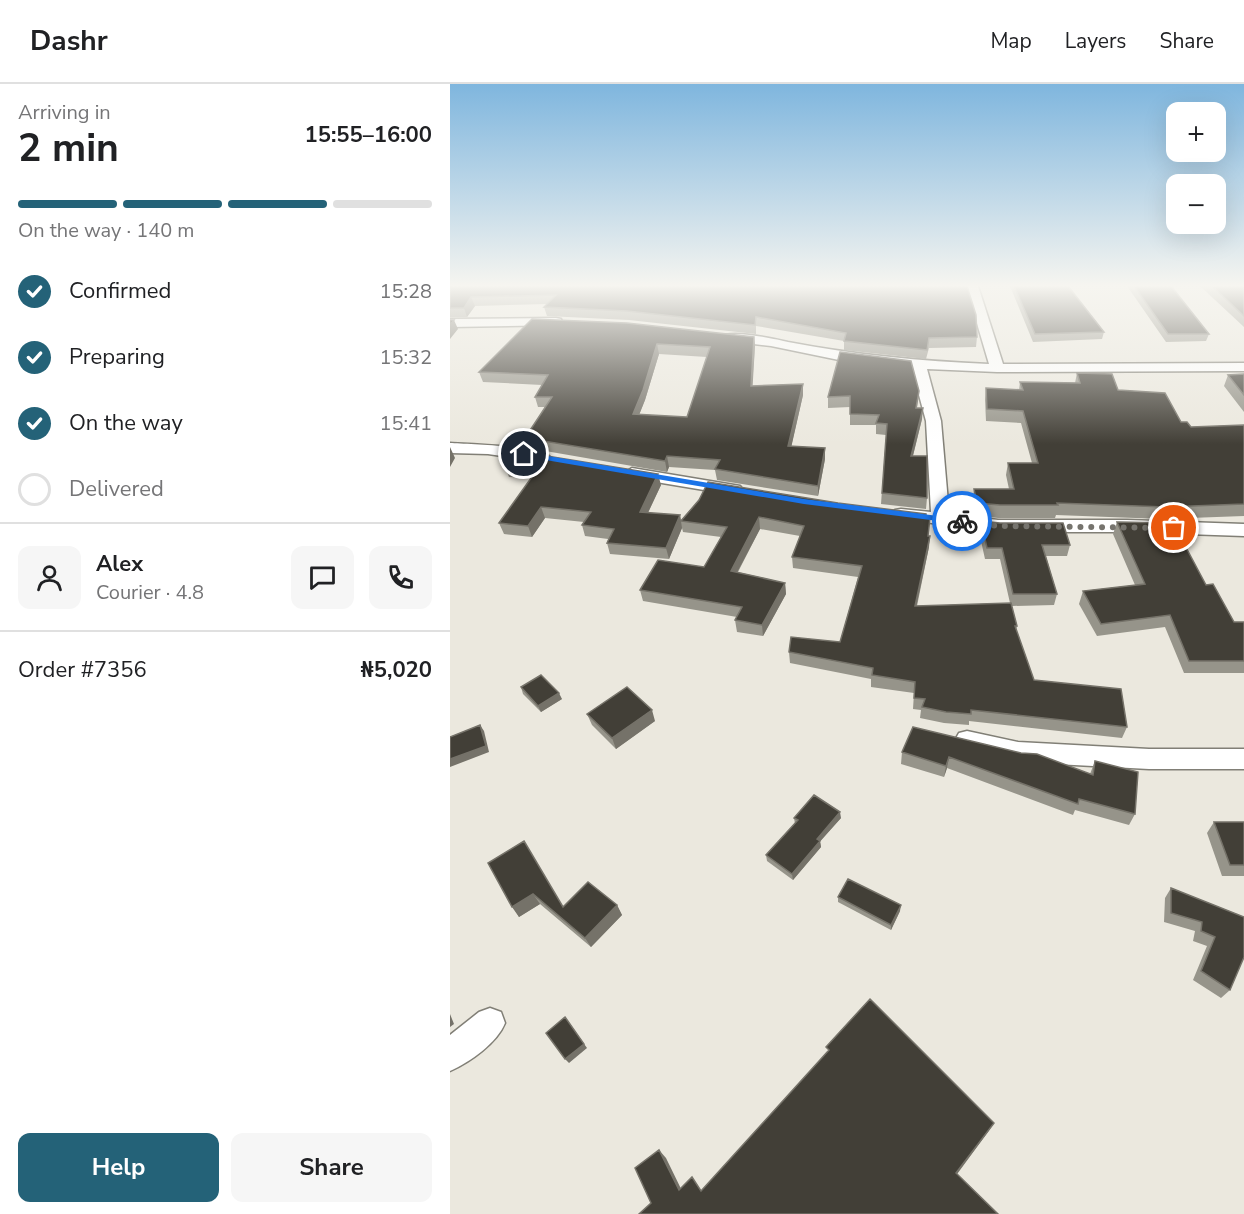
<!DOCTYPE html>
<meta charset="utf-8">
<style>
:root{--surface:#fff;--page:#f6f6f6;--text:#202124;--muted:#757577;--line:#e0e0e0;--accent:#246278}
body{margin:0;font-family:"Nunito Sans",sans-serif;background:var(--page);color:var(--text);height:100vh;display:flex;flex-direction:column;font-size:22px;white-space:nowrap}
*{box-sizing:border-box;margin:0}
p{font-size:20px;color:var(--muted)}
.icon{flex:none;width:33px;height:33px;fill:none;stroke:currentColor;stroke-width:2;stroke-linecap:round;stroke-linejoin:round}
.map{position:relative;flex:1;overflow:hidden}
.details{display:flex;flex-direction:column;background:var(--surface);width:450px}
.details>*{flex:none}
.tools{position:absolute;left:716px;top:18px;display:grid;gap:12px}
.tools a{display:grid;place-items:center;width:60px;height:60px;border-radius:12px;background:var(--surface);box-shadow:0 6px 24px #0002;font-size:30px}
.pin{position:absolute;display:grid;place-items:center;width:51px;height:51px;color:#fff;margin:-26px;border:3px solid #fff;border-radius:50%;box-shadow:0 2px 6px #0007}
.courier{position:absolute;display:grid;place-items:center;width:60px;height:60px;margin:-30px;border:4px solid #1a73e8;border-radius:50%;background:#fff;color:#222;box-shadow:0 2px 8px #0007}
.headline em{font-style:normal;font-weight:700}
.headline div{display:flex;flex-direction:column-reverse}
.headline{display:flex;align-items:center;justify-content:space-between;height:102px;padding:0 18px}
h1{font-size:39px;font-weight:700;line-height:45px}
.bar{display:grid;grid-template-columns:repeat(4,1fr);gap:9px 6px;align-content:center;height:72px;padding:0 18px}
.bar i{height:8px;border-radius:4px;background:var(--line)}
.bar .current{background:var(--accent)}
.bar p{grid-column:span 4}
.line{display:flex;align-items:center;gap:15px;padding:0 18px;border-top:2px solid var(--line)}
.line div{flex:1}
.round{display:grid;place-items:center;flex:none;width:63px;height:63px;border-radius:12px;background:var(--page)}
ol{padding:0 18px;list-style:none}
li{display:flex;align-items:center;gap:18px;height:66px}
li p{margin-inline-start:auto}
li .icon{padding:6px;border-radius:50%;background:var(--accent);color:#fff;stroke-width:4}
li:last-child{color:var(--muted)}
li i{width:33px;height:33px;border:3px solid var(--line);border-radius:50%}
.cta{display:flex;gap:12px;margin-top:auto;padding:12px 18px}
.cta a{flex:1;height:69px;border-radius:12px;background:var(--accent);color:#fff;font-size:24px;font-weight:700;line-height:69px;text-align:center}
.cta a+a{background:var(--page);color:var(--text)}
header{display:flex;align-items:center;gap:36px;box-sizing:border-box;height:84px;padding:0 30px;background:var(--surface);border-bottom:2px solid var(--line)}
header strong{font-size:28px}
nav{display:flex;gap:33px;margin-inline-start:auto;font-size:21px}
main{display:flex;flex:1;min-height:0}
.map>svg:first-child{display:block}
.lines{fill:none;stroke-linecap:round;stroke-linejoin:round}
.minor-casing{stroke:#817f76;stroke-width:3}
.minor{fill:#fff;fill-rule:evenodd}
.wall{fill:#96948a;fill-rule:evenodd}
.shaded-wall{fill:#757269}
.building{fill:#423f37;stroke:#757269;stroke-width:1.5;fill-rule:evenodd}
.route{fill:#1a73e8}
.done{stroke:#76746e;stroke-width:6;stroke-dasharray:0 10.8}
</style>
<header>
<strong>Dashr</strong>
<nav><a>Map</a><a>Layers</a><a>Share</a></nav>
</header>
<main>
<section class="details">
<div class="headline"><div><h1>2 min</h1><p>Arriving in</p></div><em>15:55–16:00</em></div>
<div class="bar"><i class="current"></i><i class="current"></i><i class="current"></i><i></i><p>On the way · 140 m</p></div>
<ol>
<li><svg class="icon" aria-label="check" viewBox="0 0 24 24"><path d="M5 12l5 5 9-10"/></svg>Confirmed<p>15:28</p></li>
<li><svg class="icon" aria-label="check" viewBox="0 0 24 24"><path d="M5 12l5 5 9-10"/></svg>Preparing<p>15:32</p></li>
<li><svg class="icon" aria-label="check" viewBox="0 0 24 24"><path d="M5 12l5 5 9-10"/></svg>On the way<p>15:41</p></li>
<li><i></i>Delivered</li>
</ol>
<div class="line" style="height:108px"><a class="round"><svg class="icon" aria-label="person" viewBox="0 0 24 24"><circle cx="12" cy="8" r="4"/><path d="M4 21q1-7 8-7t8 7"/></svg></a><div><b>Alex</b><p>Courier · 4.8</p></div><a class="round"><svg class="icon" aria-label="chat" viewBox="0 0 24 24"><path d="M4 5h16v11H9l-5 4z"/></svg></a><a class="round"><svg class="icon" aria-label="phone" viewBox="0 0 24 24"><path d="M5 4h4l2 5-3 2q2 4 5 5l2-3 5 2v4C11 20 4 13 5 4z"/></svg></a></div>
<div class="line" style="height:78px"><div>Order #7356</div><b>₦5,020</b></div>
<div class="cta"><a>Help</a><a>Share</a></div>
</section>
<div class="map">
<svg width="794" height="1130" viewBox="0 0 794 1130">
<rect width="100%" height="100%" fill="#ebe8de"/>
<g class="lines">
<!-- minor casing -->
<g class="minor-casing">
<path id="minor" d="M516 202H528L553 280 794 279V287L547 288 477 285 491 337 499 430 548 436H677L794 440V452L677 448H548L445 434 442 430 445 426 451 425 481 428 476 337 462 285 389 276 321 262 278 257 271 253C280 245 325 255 338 258 405 271 471 277 539 280Z
M106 234 111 235 112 238 111 241 0 243V235Z
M0 359C18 360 90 362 100 373L92 378 38 370 0 369Z
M182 384 290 402 293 406 290 410 284 411 176 393 174 389Z
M517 647 568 658 699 665H794V685H699L568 678 509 663 505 656 509 649Z
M40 924 51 928 55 939C47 959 20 978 0 987V951L29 928Z"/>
</g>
<!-- minor -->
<use href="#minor" class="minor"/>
</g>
<!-- wall -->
<path class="wall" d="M0 202H517L527 253 526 263 479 264 476 275 394 266V257L306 242V250L179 236 97 232 94 223 97 220 25 222 17 233H0Z
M560 202H618L654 248 652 255 583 258Z
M677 202H721L759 250 756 257 716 258Z
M750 202H794V243Z
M82 235 304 253 305 262 302 302 353 300V311L341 363 375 375 368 412 267 396 265 386 219 383 217 388 78 364 75 354 95 323H88L85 313 92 301 33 298 29 288ZM209 270 257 273 237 333 189 331 195 316Z
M627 289 668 306 741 343 794 341V432L712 435 606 431 605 434H548L525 431 523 417 524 405H559L556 391 558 379H582L571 339 536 337 535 316 536 304 569 306 570 298 625 299Z
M794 290V328L774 302 778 291Z
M469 307 467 324 472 335 463 372 477 414 476 425 431 420 436 351 426 350V341H400V323L378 324V313Z
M66 367 211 401 198 429 230 431 231 436 249 416 478 452 479 463 467 522 560 519 550 475H535L529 448 531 437 620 461 617 472H596L607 510 604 521 562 522 567 542 566 547 584 596 677 643 672 654 519 637V641L494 639 470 634 471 626 463 625 464 609 421 603V595L340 579 339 568 390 558 408 493 343 484 342 473 350 452 310 445 288 488 335 499 336 510 313 552 287 548 285 536 287 533 193 517 190 506 254 483 271 453 233 448 232 444 219 475 160 470 157 459 158 455 135 452 132 441 134 438 95 434 82 453 54 450 49 439 81 394 59 393 55 383Z
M667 438 756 501 784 538H794V589H734L715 543 647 552 629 520 633 507 685 501 663 450Z
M71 603 112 615 91 628 73 610Z
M137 630 205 637 166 665 142 641Z
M463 643 640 690 645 677 685 730 679 741 625 726 623 731 497 684 494 693 451 680 452 668Z
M344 734H391L370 757 371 763 343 796 317 777 316 771 345 740Z
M764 738H794V792H772L757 749Z
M38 779 113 823 167 821 172 831 141 863 90 820 69 833Z
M721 804 794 833 780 906 771 914 743 896 757 862 743 857 745 847 714 838 715 814Z
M388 813 450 827 441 846 388 818Z"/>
<!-- shaded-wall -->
<path class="shaded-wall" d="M21 213 25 222 17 233 14 224Z
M4 236 8 245 0 255V241Z
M304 253 305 262 302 312 301 302Z
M207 260 209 270 195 316 185 341 183 330Z
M353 300V311L339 373 338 362Z
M473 324 472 335 460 383 461 372Z
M0 363 5 374 0 383Z
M375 364V375L368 412V402Z
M217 372 219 383 217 388 215 377Z
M208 390 211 401 193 439 190 428Z
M91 423 95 434 82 453 78 442Z
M230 431 232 444 219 475 216 464Z
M309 433 310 445 282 498 281 487Z
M480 452 479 463 464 533 465 522Z
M335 499 336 510 313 552 312 541Z
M109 609 112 615 91 628 88 622Z
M202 626 205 637 166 665 162 654Z
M30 641 34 647 39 668 0 683V675Z
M499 673 497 684 494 693 496 682Z
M390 728 391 734 367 761V755Z
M370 757 371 763 343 796 342 790Z
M83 810 90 820 69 833 62 823Z
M167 821 172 831 141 863 135 854Z
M451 821 450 827 441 846V841Z
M0 930 4 940 0 943Z
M115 933 137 964 119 979 115 975Z
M544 1039 538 1048 502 1097 506 1089Z
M209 1066 216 1074 235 1113 229 1106Z"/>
<!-- building -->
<path class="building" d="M0 202H517L526 231 527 253 479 254 477 266 394 257 396 249 306 233 305 241 177 227 94 223 106 211 21 213 14 224H0Z
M564 202H618L654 248 585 250Z
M684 202H721L759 250H718Z
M762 202H794V232Z
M82 235 177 239 304 253 301 302 353 300 338 362 375 364 368 402 265 385 270 376 217 372 215 377 75 354 102 313H85L98 291 29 288ZM207 260 260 263 237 333 183 330 193 306Z
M0 236H4L0 241Z
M390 268 461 277 469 307 466 324H473L461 372H477V414L432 409 437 340 426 339 429 331 400 330V312L378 313Z
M627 289 662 290 668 306 715 309 731 338H737L741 343 794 341V420L716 423 607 419 608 421H550L527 419 524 405H564L558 379H588L573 327 537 325 536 304 573 306 570 298 630 299Z
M794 290V311L778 291Z
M66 367 208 390 190 428 230 431 216 464 157 459 164 445 132 441 141 428 91 423 78 442 49 439 89 383H55Z
M258 398 388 419 476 430V433H480L478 452H480L465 522 561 519 567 542H565L584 596 671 605 677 643 521 626V630L496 628 472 623 475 615 464 614 465 598 422 591 423 584 339 568 341 553 390 558 412 482 342 473 354 442 309 433 281 487 335 499 312 541 285 536 292 523 190 506 208 476 254 483 277 443 231 437 249 416Z
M531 437 550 439H613L620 461H592L607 510H563L552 464H537Z
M667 438 723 439 756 501 763 500 784 538H794V577H739L720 531 651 540 633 507 695 500Z
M91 591 109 609 88 622 71 603Z
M177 603 202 626 162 654 137 630Z
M30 641 36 662 0 675V653Z
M463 643 571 669 587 670 643 691 645 677 688 688 685 730 629 715 628 720 499 673 496 682 452 668Z
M364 711 390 728 367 755 370 757 342 790 316 771 348 736 344 734Z
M764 738H794V781H780Z
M74 757 113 823 138 798 167 821 135 854 83 810 62 823 38 779Z
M398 795 451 821 441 841 388 813Z
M721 804 794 833V873L780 906 751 887 765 853 751 847 752 838 721 829Z
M420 915 544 1039 506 1089 548 1130H189L201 1119 185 1084 209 1066 229 1106 242 1093 251 1107 379 966 376 963Z
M115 933 134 960 115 975 96 949Z"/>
<!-- sky -->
<linearGradient id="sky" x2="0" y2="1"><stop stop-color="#7fb6de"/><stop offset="0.56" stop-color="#f6f5f0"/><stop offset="1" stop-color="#f6f5f0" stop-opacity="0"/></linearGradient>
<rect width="794" height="360" fill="url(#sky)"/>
<!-- route -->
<path class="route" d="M74 368 354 415 512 435 517 437 512 440 354 420 72 372V369Z"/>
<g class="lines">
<!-- done -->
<path class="done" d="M512 437 548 442 724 444"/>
</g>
</svg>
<div class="tools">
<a>+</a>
<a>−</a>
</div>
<div class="pin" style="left:724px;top:444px;background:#ea580c"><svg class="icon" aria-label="bag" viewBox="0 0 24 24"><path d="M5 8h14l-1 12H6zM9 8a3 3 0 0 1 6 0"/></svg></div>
<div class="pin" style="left:74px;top:370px;background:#1f2937"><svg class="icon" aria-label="home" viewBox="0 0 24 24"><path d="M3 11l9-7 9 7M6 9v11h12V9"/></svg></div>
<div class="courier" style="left:512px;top:437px"><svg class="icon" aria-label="bike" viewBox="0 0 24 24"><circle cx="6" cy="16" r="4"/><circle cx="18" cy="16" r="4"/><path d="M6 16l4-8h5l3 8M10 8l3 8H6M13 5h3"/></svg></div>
</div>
</main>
